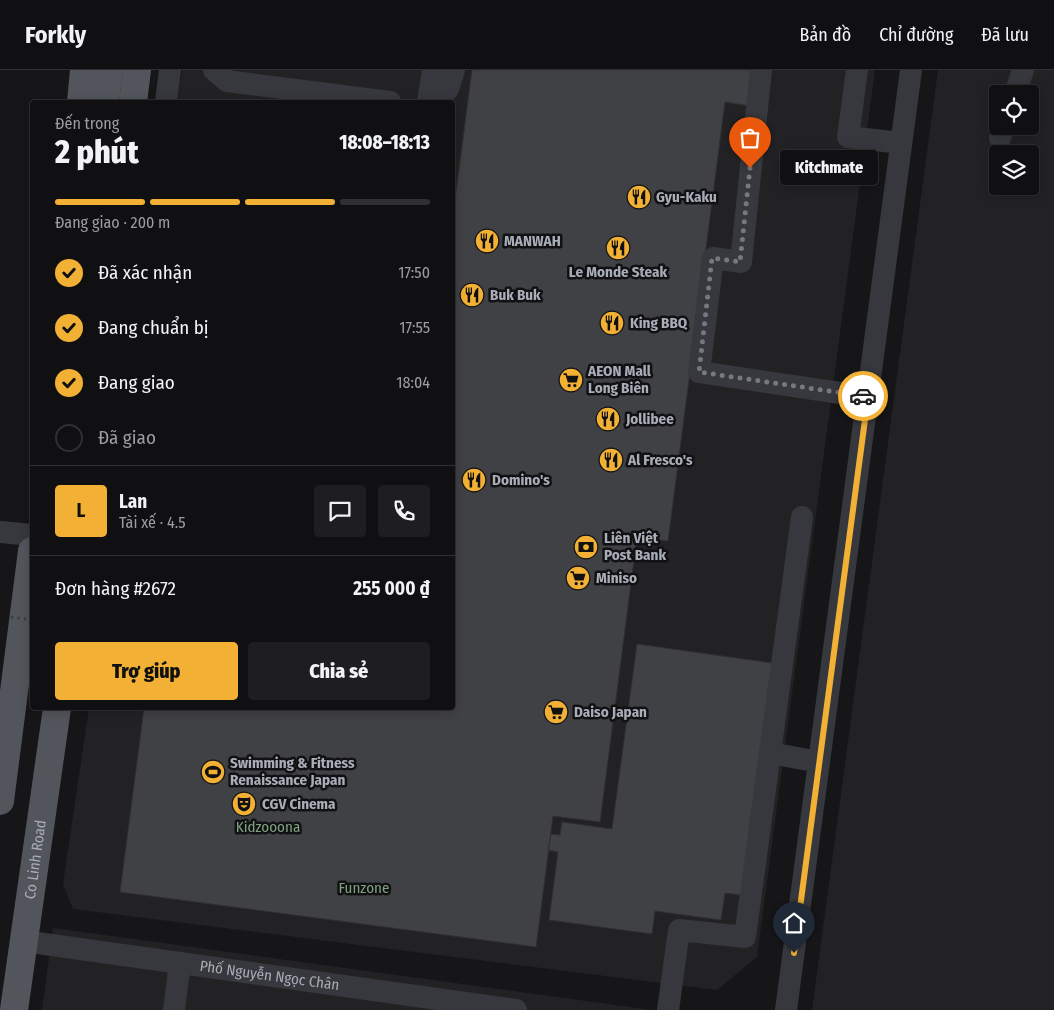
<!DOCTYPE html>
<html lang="vi">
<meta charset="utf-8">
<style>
:root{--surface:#101012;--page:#1e1e20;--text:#f1f3f6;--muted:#9c9d9f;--line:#303032;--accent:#f2b134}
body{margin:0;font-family:"Fira Sans Condensed",sans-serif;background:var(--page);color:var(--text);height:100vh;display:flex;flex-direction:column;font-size:19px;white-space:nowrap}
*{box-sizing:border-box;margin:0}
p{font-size:16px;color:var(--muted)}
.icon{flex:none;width:28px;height:28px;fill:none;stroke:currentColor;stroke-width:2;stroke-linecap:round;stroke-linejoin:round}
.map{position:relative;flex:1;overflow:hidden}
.details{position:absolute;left:30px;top:30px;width:425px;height:610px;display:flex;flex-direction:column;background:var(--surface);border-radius:5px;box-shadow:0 2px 12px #0003,0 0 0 1px var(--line)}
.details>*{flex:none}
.controls{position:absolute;left:989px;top:15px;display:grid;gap:10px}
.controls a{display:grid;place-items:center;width:50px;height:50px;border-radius:5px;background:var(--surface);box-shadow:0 2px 12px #0003,0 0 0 1px var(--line);font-size:25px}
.pin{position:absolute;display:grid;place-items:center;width:42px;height:42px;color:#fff;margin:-51px -21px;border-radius:50% 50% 50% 0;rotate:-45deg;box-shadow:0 0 5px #0007}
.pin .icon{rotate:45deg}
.courier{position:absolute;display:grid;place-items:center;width:50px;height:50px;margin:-25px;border:4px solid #f2b134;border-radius:50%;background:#fff;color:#222;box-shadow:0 1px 6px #0007}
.bubble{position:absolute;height:35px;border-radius:5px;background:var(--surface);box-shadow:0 2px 12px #0003,0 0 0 1px var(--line);font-size:16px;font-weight:800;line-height:35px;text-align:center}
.headline em{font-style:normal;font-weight:800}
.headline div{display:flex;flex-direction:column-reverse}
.headline{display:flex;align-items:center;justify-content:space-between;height:85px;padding:0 25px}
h1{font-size:32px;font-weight:800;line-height:38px}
.bar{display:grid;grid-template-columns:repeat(4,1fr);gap:8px 5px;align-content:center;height:60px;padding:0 25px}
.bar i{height:6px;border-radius:4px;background:var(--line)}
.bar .active{background:var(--accent)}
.bar p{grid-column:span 4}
.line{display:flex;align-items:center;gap:12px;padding:0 25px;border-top:1px solid var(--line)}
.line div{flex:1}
.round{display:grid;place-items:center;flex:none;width:52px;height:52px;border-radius:5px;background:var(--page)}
ol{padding:0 25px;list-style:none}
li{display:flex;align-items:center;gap:15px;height:55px}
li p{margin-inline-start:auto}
li .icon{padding:5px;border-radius:50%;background:var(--accent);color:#111;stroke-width:4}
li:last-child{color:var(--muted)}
li i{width:28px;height:28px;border:2px solid var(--line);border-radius:50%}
.action{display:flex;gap:10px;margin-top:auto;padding:10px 25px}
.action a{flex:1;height:58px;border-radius:5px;background:var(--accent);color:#111;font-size:20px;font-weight:800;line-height:58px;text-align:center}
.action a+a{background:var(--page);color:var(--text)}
header{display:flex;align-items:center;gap:30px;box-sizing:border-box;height:70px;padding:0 25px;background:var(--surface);border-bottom:1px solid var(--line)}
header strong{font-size:24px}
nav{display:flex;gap:28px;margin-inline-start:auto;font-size:18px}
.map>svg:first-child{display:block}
.built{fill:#222225;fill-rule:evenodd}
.green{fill:#1e261f}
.building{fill:#404145;stroke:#303034}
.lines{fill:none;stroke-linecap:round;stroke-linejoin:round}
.minor{stroke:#37383d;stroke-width:22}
.major{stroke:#53555c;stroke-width:28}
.path-bridge{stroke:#3d3f44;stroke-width:3;stroke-dasharray:2.5 4;stroke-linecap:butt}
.done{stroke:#757880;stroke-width:5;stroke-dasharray:0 9}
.route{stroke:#f2b134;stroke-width:6}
.labels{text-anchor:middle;stroke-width:5;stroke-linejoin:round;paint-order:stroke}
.poi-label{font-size:15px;font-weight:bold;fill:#a8adb8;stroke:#111113;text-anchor:start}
.park-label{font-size:15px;fill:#7fa381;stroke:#111113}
.street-label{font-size:15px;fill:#a8adb8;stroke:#111113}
</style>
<header>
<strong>Forkly</strong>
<nav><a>Bản đồ</a><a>Chỉ đường</a><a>Đã lưu</a></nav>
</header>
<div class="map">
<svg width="1054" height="940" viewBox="0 0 1054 940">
<rect width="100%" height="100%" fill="#161618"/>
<!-- built -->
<path class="built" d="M182 0H875L757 887 717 920 73 839 63 814 89 638H452V32H177Z
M938 0H1054V940H812ZM998 24H1030V56H998ZM998 84H1030V116H998Z
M53 858 652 940H42Z"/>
<!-- green -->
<path class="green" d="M453 84 461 86 453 152Z"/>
<!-- building -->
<path class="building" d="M472 0H754L750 36 725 32 668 471 637 467 600 752 553 746 536 877 120 822 144 638H452V152Z
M637 574 772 593 741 825 725 823 721 850 655 841 652 864 549 850 558 782 548 780 551 764 560 765 562 752 612 759Z"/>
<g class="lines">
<!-- minor -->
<g class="minor">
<path d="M214 0 227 11 390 32"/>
<path d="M761 0 741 192 713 188 699 302 867 327"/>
<path d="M857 0 848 67 901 73"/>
<path d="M1015 24 1023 0"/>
<path d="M166 32 170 0"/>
<path d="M428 32 433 0"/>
<path d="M434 32 448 19 454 0"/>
<path d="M1000 68 1004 56"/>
<path d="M0 462 32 465"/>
<path d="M770 683 819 692"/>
<path id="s1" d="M23 871 516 940"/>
<path d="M174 940 180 893"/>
<path d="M668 940 679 860 745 867 802 447"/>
<path d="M786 940 911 0"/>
</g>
<!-- major -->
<g class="major">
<path d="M81 32 84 0"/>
<path d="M105 32 109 0"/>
<path d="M133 32 137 0"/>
<path d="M0 731 32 481"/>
<path id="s2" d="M14 940 57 638"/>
</g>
<!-- path-bridge -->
<path class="path-bridge" d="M11 547 32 550"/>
</g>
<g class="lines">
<!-- done -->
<path class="done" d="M750 98 740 192 712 188 699 302 863 326"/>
<!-- route -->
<path class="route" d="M794 883 868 327 863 326"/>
</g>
<!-- icons -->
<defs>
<g id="restaurant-disc" transform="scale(1.25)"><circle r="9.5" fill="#f2b134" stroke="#111113"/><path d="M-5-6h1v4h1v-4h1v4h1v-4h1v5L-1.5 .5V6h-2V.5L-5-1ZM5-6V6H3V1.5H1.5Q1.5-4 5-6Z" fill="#111"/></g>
<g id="supermarket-disc" transform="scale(1.25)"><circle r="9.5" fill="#f2b134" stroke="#111113"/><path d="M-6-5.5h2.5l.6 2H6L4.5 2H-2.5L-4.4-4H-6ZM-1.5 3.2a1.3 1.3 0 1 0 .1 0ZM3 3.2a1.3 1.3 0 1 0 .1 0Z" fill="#111"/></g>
<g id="bank-disc" transform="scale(1.25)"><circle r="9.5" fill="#f2b134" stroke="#111113"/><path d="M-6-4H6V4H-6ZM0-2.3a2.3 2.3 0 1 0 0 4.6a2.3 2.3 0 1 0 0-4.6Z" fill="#111"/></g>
<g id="stadium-disc" transform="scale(1.25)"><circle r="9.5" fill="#f2b134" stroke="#111113"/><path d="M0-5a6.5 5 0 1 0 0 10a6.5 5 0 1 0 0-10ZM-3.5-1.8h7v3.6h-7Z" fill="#111"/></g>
<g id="theatre-disc" transform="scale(1.25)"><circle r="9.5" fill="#f2b134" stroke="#111113"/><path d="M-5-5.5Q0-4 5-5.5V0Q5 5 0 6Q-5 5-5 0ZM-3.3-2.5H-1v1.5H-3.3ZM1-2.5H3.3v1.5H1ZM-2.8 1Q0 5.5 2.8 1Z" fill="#111"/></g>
</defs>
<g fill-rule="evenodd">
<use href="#restaurant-disc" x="639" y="127"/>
<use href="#restaurant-disc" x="487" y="171"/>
<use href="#restaurant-disc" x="618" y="178"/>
<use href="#restaurant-disc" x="472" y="225"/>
<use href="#restaurant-disc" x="612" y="253"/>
<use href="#supermarket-disc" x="571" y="310"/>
<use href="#restaurant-disc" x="608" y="349"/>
<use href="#restaurant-disc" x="611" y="390"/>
<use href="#restaurant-disc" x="474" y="410"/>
<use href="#bank-disc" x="586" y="477"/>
<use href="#supermarket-disc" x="578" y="508"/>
<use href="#supermarket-disc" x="556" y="642"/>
<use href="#stadium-disc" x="213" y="702"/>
<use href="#theatre-disc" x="244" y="734"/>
</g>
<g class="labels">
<!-- poi labels -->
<g class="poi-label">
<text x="656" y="132">Gyu-Kaku</text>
<text x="504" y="176">MANWAH</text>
<text x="618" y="207" text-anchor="middle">Le Monde Steak</text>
<text x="490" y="230">Buk Buk</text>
<text x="630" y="258">King BBQ</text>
<text x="588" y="306">AEON Mall<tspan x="588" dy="17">Long Biên</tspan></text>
<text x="626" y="354">Jollibee</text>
<text x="628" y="395">Al Fresco's</text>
<text x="492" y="415">Domino's</text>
<text x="604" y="473">Liên Việt<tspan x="604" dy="17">Post Bank</tspan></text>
<text x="596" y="513">Miniso</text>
<text x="574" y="647">Daiso Japan</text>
<text x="230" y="698">Swimming &amp; Fitness<tspan x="230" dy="17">Renaissance Japan</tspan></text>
<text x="262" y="739">CGV Cinema</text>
</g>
<!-- park labels -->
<g class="park-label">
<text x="268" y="762">Kidzooona</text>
<text x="364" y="823">Funzone</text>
</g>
<!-- street labels -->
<g class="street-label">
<text dy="5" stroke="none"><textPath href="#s2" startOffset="152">Co Linh Road</textPath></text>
<text dy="5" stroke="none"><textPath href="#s1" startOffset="249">Phố Nguyễn Ngọc Chân</textPath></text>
</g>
</g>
</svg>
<div class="controls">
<a><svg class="icon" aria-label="locate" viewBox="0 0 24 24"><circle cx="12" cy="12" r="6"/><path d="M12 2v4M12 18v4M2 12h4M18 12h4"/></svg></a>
<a><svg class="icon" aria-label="layers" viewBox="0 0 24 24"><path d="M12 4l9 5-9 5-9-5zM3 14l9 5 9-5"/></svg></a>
</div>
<div class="pin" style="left:750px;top:98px;background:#ea580c"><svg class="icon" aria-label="bag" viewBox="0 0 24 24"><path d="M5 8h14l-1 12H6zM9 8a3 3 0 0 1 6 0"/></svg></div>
<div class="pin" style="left:794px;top:883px;background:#1f2937"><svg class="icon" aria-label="home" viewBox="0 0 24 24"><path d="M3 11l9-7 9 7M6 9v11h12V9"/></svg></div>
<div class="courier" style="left:863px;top:326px"><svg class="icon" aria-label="car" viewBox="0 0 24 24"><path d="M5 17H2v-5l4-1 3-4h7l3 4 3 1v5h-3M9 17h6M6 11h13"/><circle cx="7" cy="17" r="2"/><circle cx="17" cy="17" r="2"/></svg></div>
<div class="bubble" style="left:780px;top:80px;width:98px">Kitchmate</div>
<section class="details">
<div class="headline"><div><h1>2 phút</h1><p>Đến trong</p></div><em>18:08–18:13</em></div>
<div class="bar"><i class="active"></i><i class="active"></i><i class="active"></i><i></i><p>Đang giao · 200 m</p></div>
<ol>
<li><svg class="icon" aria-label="check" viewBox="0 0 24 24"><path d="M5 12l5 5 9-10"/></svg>Đã xác nhận<p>17:50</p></li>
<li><svg class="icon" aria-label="check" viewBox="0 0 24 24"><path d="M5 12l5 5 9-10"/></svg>Đang chuẩn bị<p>17:55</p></li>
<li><svg class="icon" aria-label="check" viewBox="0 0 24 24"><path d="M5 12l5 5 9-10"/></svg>Đang giao<p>18:04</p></li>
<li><i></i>Đã giao</li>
</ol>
<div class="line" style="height:90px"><b class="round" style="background:var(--accent);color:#111">L</b><div><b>Lan</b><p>Tài xế · 4.5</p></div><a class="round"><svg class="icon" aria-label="chat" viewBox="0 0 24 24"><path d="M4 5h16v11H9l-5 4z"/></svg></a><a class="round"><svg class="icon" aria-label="phone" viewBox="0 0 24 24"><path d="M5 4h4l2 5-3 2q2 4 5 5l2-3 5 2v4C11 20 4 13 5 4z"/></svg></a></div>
<div class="line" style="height:65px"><div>Đơn hàng #2672</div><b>255 000 ₫</b></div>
<div class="action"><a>Trợ giúp</a><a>Chia sẻ</a></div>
</section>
</div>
